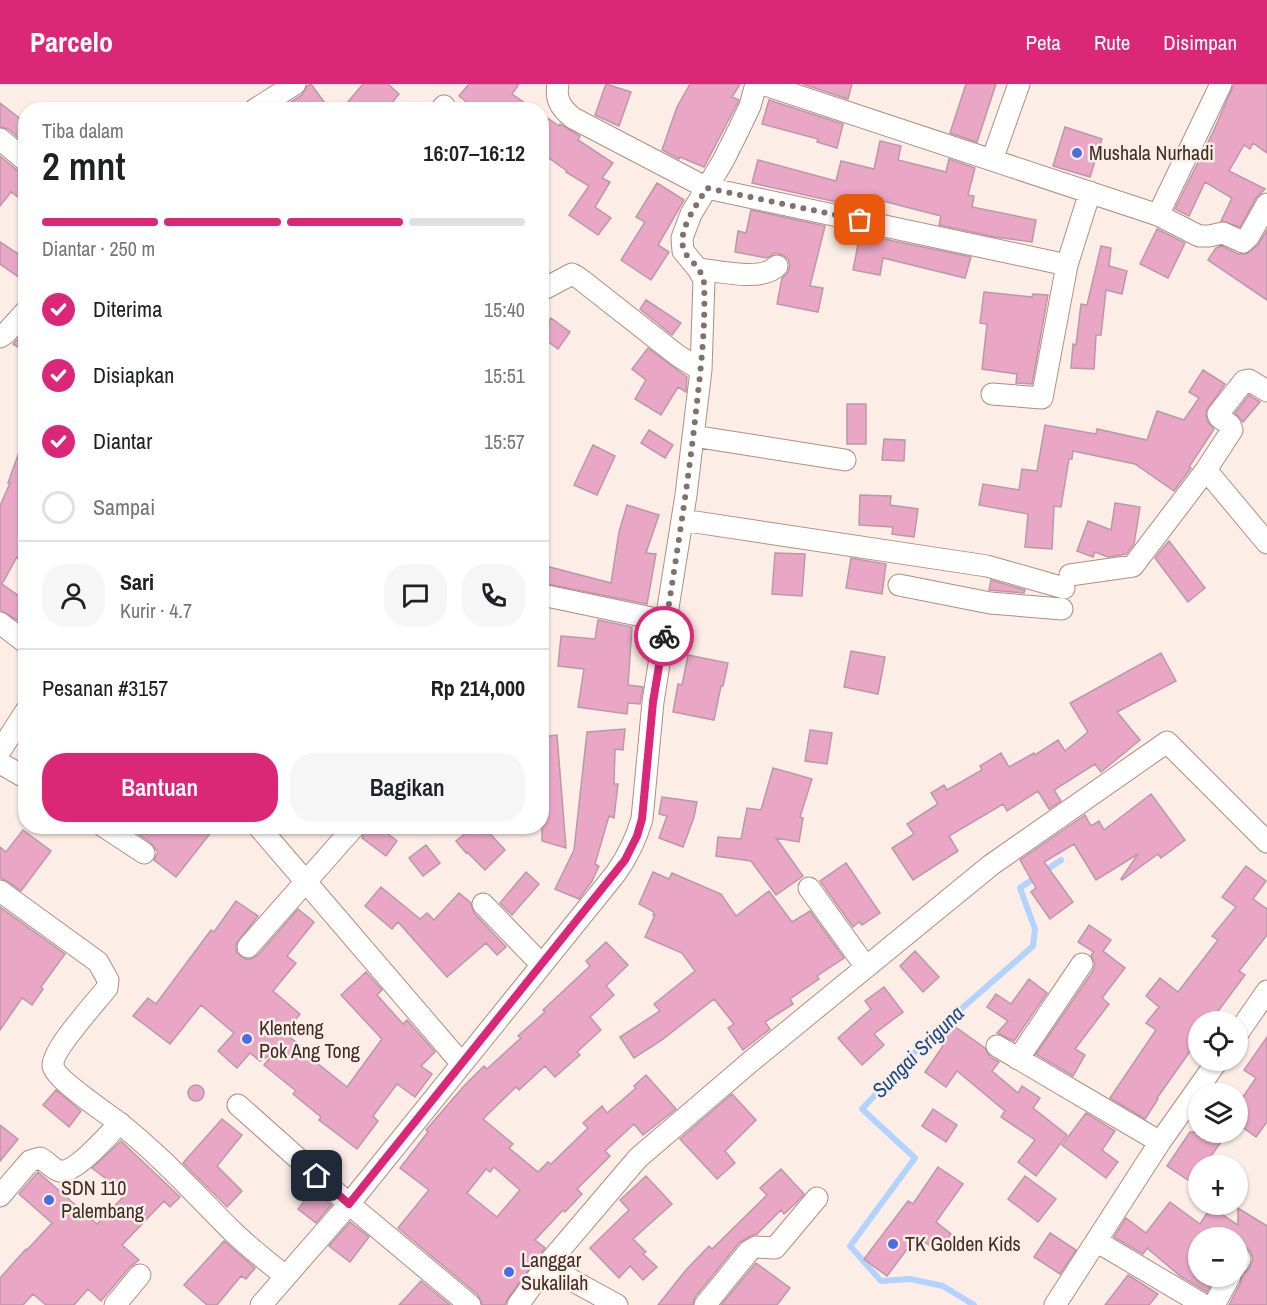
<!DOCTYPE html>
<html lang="id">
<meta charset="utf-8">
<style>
:root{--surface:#fff;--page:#f6f6f6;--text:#202124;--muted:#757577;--line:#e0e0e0;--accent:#db2777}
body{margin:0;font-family:"Archivo Narrow",sans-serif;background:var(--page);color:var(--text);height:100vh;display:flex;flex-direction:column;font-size:22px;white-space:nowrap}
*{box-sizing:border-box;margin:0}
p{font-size:20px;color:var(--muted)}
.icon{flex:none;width:33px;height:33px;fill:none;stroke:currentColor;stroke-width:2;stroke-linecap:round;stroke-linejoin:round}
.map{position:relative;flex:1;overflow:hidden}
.panel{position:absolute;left:18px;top:18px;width:531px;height:732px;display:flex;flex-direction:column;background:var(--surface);border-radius:24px;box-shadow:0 2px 4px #0004}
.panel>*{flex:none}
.tools{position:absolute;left:1188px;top:927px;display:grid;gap:12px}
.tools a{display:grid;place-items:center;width:60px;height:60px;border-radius:50%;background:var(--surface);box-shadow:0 2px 4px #0004;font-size:30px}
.pin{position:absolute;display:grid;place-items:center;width:51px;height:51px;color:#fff;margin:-26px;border-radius:12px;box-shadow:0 3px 9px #0006}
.courier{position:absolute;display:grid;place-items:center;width:60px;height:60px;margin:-30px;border:4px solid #db2777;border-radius:50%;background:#fff;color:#222;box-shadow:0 2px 8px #0007}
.headline em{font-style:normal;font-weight:600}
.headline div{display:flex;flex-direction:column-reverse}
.headline{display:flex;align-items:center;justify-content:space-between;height:102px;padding:0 24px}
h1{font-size:39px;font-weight:600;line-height:45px}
.bar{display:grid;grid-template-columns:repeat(4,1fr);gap:9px 6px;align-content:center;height:72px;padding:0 24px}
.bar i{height:8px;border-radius:4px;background:var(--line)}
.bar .current{background:var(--accent)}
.bar p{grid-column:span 4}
.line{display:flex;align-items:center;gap:15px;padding:0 24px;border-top:2px solid var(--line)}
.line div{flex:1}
.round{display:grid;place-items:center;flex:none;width:63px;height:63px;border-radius:24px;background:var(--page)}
ol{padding:0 24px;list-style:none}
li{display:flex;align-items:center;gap:18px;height:66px}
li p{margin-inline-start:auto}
li .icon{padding:6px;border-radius:50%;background:var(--accent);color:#fff;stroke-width:4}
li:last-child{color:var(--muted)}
li i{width:33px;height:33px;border:3px solid var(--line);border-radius:50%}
.primary-button{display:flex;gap:12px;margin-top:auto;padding:12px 24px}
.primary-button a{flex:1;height:69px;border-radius:24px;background:var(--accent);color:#fff;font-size:24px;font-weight:600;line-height:69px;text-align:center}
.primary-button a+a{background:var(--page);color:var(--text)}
header{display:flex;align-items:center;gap:36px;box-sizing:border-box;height:84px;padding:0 30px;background:var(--accent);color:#fff}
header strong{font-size:28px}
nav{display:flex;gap:33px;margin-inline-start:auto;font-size:21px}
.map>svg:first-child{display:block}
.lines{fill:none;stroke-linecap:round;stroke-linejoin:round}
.stream{stroke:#b2d3fe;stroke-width:6}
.building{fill:#e9a7c5;stroke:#bb98a8;stroke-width:1.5;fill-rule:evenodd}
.minor-casing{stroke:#b08e7f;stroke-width:23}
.minor{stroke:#fff;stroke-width:21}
.done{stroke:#7f716b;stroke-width:6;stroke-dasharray:0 10.8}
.route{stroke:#db2777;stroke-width:8}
.poi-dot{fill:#4a6de0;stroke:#fcede7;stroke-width:2}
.labels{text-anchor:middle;stroke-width:5;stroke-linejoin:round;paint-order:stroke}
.poi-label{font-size:20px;fill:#3c2e28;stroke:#fcede7;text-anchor:start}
.water-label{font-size:21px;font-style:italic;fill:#144c89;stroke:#fcede7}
</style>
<header>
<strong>Parcelo</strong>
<nav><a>Peta</a><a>Rute</a><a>Disimpan</a></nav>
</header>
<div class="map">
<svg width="1267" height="1221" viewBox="0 0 1267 1221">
<rect width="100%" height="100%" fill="#fcede7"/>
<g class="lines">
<!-- stream -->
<path class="stream" d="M974 1221 943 1202 910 1195 881 1197 850 1162 915 1074 862 1025 928 954 1033 862 1035 845 1020 804 1061 776"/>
</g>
<!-- building -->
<path class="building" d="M311 0 330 26H279L302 11 307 2Z
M363 0H388L399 10 386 26H341Z
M469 0H519L512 10 535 26H477L459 12Z
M606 0 631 8 619 42 595 31Z
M690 0H740L732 13 739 16 738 18 704 83 680 73 679 75 662 66 677 23Z
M803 0H852L848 15Z
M966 0H996L977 58 950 49Z
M1234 0H1267V69L1253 59 1250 65 1244 61 1229 87 1265 105 1256 114 1240 143 1221 137 1232 114 1205 98 1189 132 1175 125 1214 46Z
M769 16 843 40 837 64 817 58 818 55 762 40Z
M0 19 26 39V60L8 45 0 43Z
M542 30 559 42 560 40 580 52 578 56 613 79 602 94 610 98 595 123 611 134 598 151 569 131 589 102 566 88 567 87 542 69Z
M1065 43 1102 55 1090 93 1053 82Z
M880 57 901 62 898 76 946 88 949 75 975 84 968 111 974 112 972 123 1036 136 1032 158 995 153 939 141 941 132 871 114 868 125 752 99 758 76 836 97 841 77 874 85Z
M0 72 18 87 26 89V119L11 108 0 122Z
M657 99 684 116 658 161 669 168 651 196 621 176 645 138 636 133Z
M751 126 825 142 810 202 823 204 818 228 777 220 782 194 788 188 790 181 788 175 783 171 775 169 767 174 735 168 738 147 746 149Z
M1157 145 1185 159 1168 194 1140 180Z
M1267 146V216L1208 176 1216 164 1222 162 1238 170H1246L1258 161Z
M860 150 971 173 965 194 883 174 880 191 853 186Z
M0 158 26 175V198L0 180Z
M1101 162 1111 164 1109 182 1127 187 1122 210 1106 206 1101 251H1096L1094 285 1071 284 1073 260 1076 261 1081 220 1087 221Z
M984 208 1032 213 1033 210 1048 211 1032 300 1016 299 1017 290 982 285 987 240 980 239Z
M646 216 681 239 672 251 640 225Z
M551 234 570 248 558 265 542 253V248Z
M26 247V268L13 260Z
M648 264 687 293 686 308 678 303 661 331 635 315 646 296 632 285Z
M1203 286 1225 300 1206 327 1207 337 1214 345 1189 383 1191 384 1174 407 1135 380 1073 367 1072 375H1069L1061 423 1054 422 1052 465 1025 463 1028 430 979 421 983 400 1019 406 1022 385 1037 387 1045 341 1096 350 1097 345 1147 356 1157 327 1184 336 1199 314 1189 308Z
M1249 311 1260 318 1243 338 1235 329Z
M847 320H866V360H847Z
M649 346 673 361 665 374 641 359Z
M884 355 905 356 904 377 882 376Z
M23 357H26V478L17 473 2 500 26 517V524L17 536 0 526V422L10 399H8Z
M593 361 615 372 597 411 574 401Z
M860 411 891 412 890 421 918 425 914 453 892 450 893 443 859 441Z
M1115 419 1140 423 1134 460 1126 470 1108 473 1095 468 1093 473 1077 467 1088 437 1111 446Z
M627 421 659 431 646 469 656 470 647 520 542 499V481L611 499 619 448Z
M1169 457 1205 504 1188 518 1155 474Z
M775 469 805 470 802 512 772 510Z
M851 474 886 480 882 510 846 504Z
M991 496 1025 506 1024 509 989 506Z
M598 536 632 543 628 601 643 603 640 620 628 619 627 630 578 623 584 585 558 582 561 552 595 555Z
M851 567 885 573 878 610 844 603Z
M1161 569 1176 597 1117 628 1140 656 1101 688 1095 680 1054 706 1061 717 1049 725 1038 707 1007 727 1003 720 949 752 958 767 913 796 892 764 914 750 907 740 938 720 931 709 944 701 947 706 982 686 980 682 1001 669 1009 683 1034 669 1035 671 1058 656 1065 667 1088 648 1070 619Z
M688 571 728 579 723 602H721L714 636 673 628 678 600 682 601Z
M625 645 623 666 615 665 614 700H618L614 734 609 732 595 780 599 782 592 797 579 815 555 805 574 766 587 648Z
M810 646 832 649 827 680 805 677Z
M557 651 566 764 542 757V653Z
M773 684 812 695 800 733 803 734 799 758 776 754 803 792 776 811 751 777 716 772 718 753 741 755 747 724 761 726Z
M1151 710 1185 756 1161 774 1158 770 1122 796 1121 795 1138 770 1096 796 1074 760 1044 778 1073 818 1050 835 1031 808 1036 804 1020 776 1085 731 1091 742 1099 737 1104 746Z
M662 713 697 718 694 733 683 763 659 754 667 732 659 730Z
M127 742H216L176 793 154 776 158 768 151 759Z
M367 742H378L397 757 386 772 362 754Z
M474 742H483L505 766 485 786 467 768 466 769 456 757Z
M23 746 51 767 21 807 7 797 0 794V763L6 768Z
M426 761 440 779 423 792 409 774Z
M846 779 880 829 862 841 859 838 853 843 820 797Z
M1246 782 1266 797 1253 815 1267 825V851L1239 887 1245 891 1210 938H1198V956L1157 1014 1158 1015 1145 1035 1110 1014 1156 946 1146 939 1159 923 1146 912 1160 894 1178 908 1218 856 1212 852 1236 823 1222 813Z
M526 788 539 800 512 831 500 819Z
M653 788 669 795 672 789 721 810 736 832 769 807 792 838 810 827 844 874 817 892 819 895 790 915 793 920 765 938 770 945 743 966 728 944 734 940 714 915 662 956 634 974 620 953 660 927 654 920 695 887 682 869 645 853 655 831H653L654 828 639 820Z
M381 803 420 835 427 829 434 836 459 809 471 819 474 829 506 863 497 871 486 859 447 893 398 838 392 845 365 822Z
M236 817 258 832 236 860V868L245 875H251L258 871 298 825 314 838 287 872 296 879 273 907 300 930 285 949 314 973 312 975 347 1003 382 955 341 911 366 888 382 906 377 911 403 940 407 936 435 968 421 982 432 990 415 1013 397 1000 373 1032 378 1037 357 1065 319 1036 321 1033 293 1010 296 1007 264 981 275 968 260 977 250 969 237 984 218 967 234 949 201 921 170 960 133 932 148 914 156 920 211 846 214 848Z
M0 823 65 870 41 903 43 905 32 921 22 914 0 946Z
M1089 841 1111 856 1103 867 1125 884 1102 914 1109 920 1075 965 1085 971 1073 992 1036 970 1093 887 1095 880 1091 871 1094 868 1078 858Z
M606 858 628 881 606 902 614 911 590 933 601 946 577 968 580 971 555 993 545 982 519 1006 516 1003 483 1035 513 1060 509 1064 538 1088 548 1078 551 1080 588 1044 583 1039 602 1022 607 1029 636 1004 634 1002 646 991 676 1025 643 1051 634 1040 605 1067 610 1072 577 1105 582 1110 565 1128 563 1126 535 1156 545 1164 508 1214 505 1221H482L478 1211 398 1144 429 1106 400 1084 428 1048 426 1046 464 1002 484 982 487 985 521 954 518 952 545 928 543 926 590 882 586 877ZM494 1083 520 1106 497 1133 467 1109 486 1085 490 1088Z
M915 867 939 893 923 908 900 882Z
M1029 895 1047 909 1014 957 997 949 1008 937 987 923 996 910 1011 920Z
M884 903 903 928 874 950 884 961 862 981 838 954 871 925 865 917Z
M954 942 985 964 990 973 999 978 992 987 1018 1009 1022 1002 1040 1014 1033 1024 1067 1051 1036 1092 1018 1078 1035 1056 1001 1033 1005 1027 957 987 946 1003 925 988 943 962 940 960Z
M1267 953V1038L1256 1053 1238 1040V1020L1256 994 1244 986Z
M188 1009a8 8 0 1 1 16 0a8 8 0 1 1-16 0Z
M56 1006 81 1027 69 1043 43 1021Z
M732 1010 756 1036 725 1067 735 1079 717 1095 680 1055Z
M933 1025 957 1041 946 1058 922 1042Z
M1086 1029 1115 1047 1102 1066 1118 1078 1106 1094 1062 1061Z
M222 1035 242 1051 217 1082 242 1107 227 1123 183 1079Z
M0 1041 18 1055 0 1077Z
M1190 1048H1228L1204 1082H1198V1087L1191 1098 1167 1082Z
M121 1057 180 1113 170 1123 164 1117 122 1161 139 1176 130 1183 101 1217 88 1205 74 1221H46L33 1210 23 1221H0V1194L26 1165 27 1166 52 1139 19 1110 38 1088 97 1140 126 1110 92 1084Z
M938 1083 963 1100 936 1138 951 1150 938 1168 917 1152 887 1192 864 1175 908 1117 913 1120Z
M781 1085 804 1110 795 1120 784 1130 781 1126 757 1150 750 1152 739 1159 695 1213 693 1221H658L686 1186 709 1162 712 1165 767 1111 760 1104Z
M646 1092 672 1120 633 1155 646 1168 643 1170 657 1183 643 1196 630 1182 619 1194 590 1164 629 1126 620 1116Z
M1025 1092 1056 1115 1038 1138 1008 1115Z
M313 1105 331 1121 316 1139 298 1125Z
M1170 1118 1200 1140 1211 1123 1238 1141V1124L1267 1142V1221H1229L1241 1198 1242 1191 1249 1185 1253 1175 1251 1168 1246 1164 1238 1163V1154H1198V1192H1215L1207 1208 1180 1192 1147 1164 1143 1170 1114 1153 1126 1134 1146 1149Z
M350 1138 369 1153 350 1178 329 1162Z
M1050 1149 1076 1166 1060 1190 1034 1173Z
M224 1157 255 1184 246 1195 241 1192 217 1221H207L184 1201Z
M756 1179 790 1204 777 1221H721Z
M1128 1191 1158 1210 1149 1221H1105Z
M421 1197 450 1221H399Z"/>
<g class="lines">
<!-- minor casing -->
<g class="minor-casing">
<path id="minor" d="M558 0C555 16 561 24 573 34L707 104 1067 181
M762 0 1158 131 1221 0
M254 26 295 0
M441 26 444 22
M0 55 26 77
M992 76 1019 0
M1158 131 1199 152H1209L1223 149 1243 158 1249 152 1267 120
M698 185C719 187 762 198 777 182
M542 206 572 190 579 194 677 271 701 286
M0 253 6 249 26 227
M992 310 1042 314 1067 181 1090 108
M693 352 845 376
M1206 386 1267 459
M682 436 987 482 1064 504
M1070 491 1133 482 1206 386 1232 346 1230 341 1219 333 1218 330 1244 297 1249 296 1267 307
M899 501 990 519 1062 525
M542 511 666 537
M0 539 26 559
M0 667 26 627
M0 679 26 694
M103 742 144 769
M258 742 462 980
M809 804 866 883
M0 807 98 878 108 896 107 904C96 918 51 967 53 982 56 996 105 1028 118 1038 159 1070 193 1108 230 1145 247 1162 267 1177 285 1192
M483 820 542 881
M248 863 355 742
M1238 949 1267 907
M997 962 1160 1058
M1018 975 1082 880
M238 1021 349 1120 470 1221
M0 1112 30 1077 40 1074C47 1077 52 1085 60 1087 74 1091 109 1050 120 1039
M1096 1157 1204 1221
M1238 1179 1240 1175
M546 1182 617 1221
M115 1221 140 1191
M261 1221 349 1120 616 789C628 772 636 755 642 735L653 618 686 411 701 286 704 196 698 185 683 167 682 154 691 130 723 77 739 45 750 22 756 0
M518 1221 546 1182 638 1074 749 979 991 781 1167 658 1267 758
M705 1221 749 1167 756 1163 775 1164 817 1114
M1055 1221 1160 1058 1218 976
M1214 1221 1230 1192"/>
</g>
<!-- minor -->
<use href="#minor" class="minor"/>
</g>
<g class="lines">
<!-- done -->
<path class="done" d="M664 552C675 480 687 408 695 336 700 291 706 245 704 200 704 190 695 180 688 173 671 153 697 121 707 104L860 136"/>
<!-- route -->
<path class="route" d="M317 1092 349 1120 625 776 637 752 642 735 653 618 664 552"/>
</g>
<!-- markers -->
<g class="poi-dot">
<circle cx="1077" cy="69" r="6"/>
<circle cx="247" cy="955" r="6"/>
<circle cx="49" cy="1116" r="6"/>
<circle cx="893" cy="1160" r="6"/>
<circle cx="509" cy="1188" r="6"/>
</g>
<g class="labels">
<!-- poi labels -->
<g class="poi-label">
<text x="1089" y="76">Mushala Nurhadi</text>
<text x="259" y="951">Klenteng<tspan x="259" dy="23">Pok Ang Tong</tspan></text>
<text x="61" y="1111">SDN 110<tspan x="61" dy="23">Palembang</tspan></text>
<text x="905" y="1167">TK Golden Kids</text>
<text x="521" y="1183">Langgar<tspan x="521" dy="23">Sukalilah</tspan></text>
</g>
<!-- water labels -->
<g class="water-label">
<text transform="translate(918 968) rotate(-45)" y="7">Sungai Sriguna</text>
</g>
</g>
</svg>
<div class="tools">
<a><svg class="icon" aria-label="locate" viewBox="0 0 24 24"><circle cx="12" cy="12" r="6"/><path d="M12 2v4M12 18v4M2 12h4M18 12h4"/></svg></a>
<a><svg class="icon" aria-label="layers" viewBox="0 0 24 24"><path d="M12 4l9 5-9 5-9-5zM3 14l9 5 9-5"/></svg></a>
<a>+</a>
<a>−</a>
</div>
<div class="pin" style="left:860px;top:136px;background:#ea580c"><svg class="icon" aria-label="bag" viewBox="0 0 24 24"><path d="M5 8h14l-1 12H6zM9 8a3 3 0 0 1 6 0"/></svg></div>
<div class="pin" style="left:317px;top:1092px;background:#1f2937"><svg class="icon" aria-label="home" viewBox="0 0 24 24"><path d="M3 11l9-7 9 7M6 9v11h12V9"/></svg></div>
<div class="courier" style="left:664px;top:552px"><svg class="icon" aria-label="bike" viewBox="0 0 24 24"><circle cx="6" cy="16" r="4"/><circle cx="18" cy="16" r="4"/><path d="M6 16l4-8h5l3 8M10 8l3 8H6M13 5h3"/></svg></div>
<section class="panel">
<div class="headline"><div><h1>2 mnt</h1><p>Tiba dalam</p></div><em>16:07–16:12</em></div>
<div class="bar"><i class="current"></i><i class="current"></i><i class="current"></i><i></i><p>Diantar · 250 m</p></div>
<ol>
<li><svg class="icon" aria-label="check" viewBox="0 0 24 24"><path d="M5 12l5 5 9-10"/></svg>Diterima<p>15:40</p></li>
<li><svg class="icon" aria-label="check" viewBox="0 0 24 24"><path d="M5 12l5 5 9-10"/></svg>Disiapkan<p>15:51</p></li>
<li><svg class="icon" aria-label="check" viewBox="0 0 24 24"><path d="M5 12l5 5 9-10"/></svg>Diantar<p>15:57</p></li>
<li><i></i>Sampai</li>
</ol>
<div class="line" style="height:108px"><a class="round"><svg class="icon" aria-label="person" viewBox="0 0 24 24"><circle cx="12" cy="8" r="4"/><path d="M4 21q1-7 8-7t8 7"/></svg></a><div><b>Sari</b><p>Kurir · 4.7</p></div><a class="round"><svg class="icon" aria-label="chat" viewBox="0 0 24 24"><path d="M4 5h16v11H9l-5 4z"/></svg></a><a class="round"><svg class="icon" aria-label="phone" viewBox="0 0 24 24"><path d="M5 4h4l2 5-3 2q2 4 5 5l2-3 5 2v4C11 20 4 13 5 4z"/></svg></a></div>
<div class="line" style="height:78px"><div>Pesanan #3157</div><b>Rp 214,000</b></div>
<div class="primary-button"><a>Bantuan</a><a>Bagikan</a></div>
</section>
</div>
